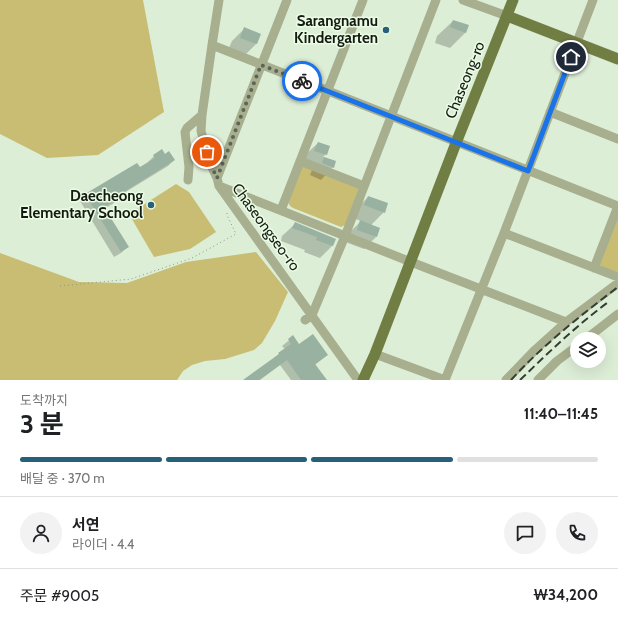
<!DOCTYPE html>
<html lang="ko">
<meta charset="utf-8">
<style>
:root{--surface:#fff;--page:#f2f2f2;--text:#202124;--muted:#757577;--line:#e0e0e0;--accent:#266179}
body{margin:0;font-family:Cabin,"Noto Sans KR",sans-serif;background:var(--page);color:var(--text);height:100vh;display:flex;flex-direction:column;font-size:15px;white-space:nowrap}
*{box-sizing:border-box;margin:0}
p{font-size:13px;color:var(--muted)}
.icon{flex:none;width:22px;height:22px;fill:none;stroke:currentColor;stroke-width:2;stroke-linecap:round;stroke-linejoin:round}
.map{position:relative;height:380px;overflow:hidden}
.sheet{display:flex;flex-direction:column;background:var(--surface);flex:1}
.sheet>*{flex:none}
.controls{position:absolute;left:570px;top:332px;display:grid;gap:8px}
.controls a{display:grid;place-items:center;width:36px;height:36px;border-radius:50%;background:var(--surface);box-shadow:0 4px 16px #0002;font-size:20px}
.pin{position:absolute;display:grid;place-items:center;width:34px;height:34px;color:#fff;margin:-17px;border:2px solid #fff;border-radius:50%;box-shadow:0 1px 4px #0007}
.courier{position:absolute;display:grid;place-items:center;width:40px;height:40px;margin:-20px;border:3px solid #1a73e8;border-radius:50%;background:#fff;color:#222;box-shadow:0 1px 5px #0007}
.summary em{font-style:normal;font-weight:700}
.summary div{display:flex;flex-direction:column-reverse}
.summary{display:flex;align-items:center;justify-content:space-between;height:68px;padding:0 20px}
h1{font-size:26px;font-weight:700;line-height:30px}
.bar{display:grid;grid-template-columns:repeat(4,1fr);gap:6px 4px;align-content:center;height:48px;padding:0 20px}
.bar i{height:5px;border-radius:3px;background:var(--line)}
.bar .active{background:var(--accent)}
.bar p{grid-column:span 4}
.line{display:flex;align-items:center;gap:10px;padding:0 20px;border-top:1px solid var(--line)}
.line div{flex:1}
.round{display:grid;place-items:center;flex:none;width:42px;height:42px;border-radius:21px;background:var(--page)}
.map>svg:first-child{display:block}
.green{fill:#c8bd72}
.shadow{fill:#0003}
.building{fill:#99b1a0}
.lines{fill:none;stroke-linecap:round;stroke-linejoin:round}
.path{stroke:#8a9786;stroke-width:1;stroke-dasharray:1 3;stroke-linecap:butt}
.minor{stroke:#a7af8f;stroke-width:9}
.major{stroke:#717e43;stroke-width:11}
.rail{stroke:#363e34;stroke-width:2;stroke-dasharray:8 4;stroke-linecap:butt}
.done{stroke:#5b6558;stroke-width:4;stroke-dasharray:0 7.2}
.route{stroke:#1a73e8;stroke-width:5}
.poi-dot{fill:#266179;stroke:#eafce4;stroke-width:1.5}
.labels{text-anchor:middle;stroke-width:3;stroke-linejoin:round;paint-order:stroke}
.poi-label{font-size:15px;font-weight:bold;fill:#151b13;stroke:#eafce4;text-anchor:end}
.street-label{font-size:15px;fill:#151b13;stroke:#eafce4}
</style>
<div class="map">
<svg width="618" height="380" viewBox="0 0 618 380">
<rect width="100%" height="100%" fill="#ddeed7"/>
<!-- green -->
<path class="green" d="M0 0H143L164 112 98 155 47 158 0 134Z
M302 166 359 188 345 225 341 227 293 208 290 206 288 202Z
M176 184 189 192 216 232 190 249 154 257 129 214Z
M618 211V275L597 266Z
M256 252 288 292 275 321 262 343 254 350 225 359 205 361 192 365 183 371 177 380H0V253L79 282 127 283 186 262Z"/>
<!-- shadow -->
<path class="shadow" d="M453 21 466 32 450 48 435 43 437 36Z
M244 29 260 35 256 44 244 56 228 50 232 41Z
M318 143 326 154 323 157 335 161 333 167 321 180 310 175 312 170 303 163 305 155Z
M165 155 174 160 168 166 119 196V197L114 203 104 209 127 247 121 253 114 257 80 201 86 195 137 165 140 169 149 163 148 162 154 156Z
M368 197 384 212 371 225 376 237 364 249 345 242 348 234 361 221 353 218 356 209Z
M295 224 334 239 332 246 320 258 304 252 305 250 281 241 282 236Z
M293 337 299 346 327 355 315 365 326 380H291L280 365 260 380H245L273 359 285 349 282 346Z"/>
<!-- building -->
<path class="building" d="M453 20 469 25 466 33 450 27Z
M244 27 261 34 257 44 240 38Z
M318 142 330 146 327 155 314 151Z
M162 149 165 154 169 151 175 160 119 195 121 197 104 207 129 247 121 252 85 194 137 163 140 167 155 158 153 155Z
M324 157 336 161 334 168 322 163Z
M368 196 388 203 385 213 364 205Z
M360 220 380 228 377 237 357 230Z
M295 222 336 239 333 246 316 240 317 237 292 228Z
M313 334 328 355 315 364 327 380H301L287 360 259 380H243L279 354 278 353 291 344 288 339 293 335 299 344Z"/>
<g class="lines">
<!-- path -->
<path class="path" d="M60 286 131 279 192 258 236 234 227 215V211"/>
<!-- minor -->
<path class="minor" d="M219 0 212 45 202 115 201 131 210 163 217 178 219 186 358 380
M463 0 507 16
M212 45 618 206
M550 112 618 139
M300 161 364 186
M217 178 287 0
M188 180 189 167 185 132 187 128 202 115
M219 186 411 262 566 322
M281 210 363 0
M504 233 618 277
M594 268 618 206
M305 320 312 315 345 236 436 0
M586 339 618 314
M375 354 445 380
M445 380 504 233 593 0
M506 380 535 350 566 322 618 283
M538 380 557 361 577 346"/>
<!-- major -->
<path class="major" d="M507 16 618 59
M363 380 375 354 456 143 513 0"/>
<!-- rail -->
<path class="rail" d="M511 380C543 345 581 315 618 287
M520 380C548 353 576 326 607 303"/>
</g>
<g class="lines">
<!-- done -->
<path class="done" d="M207 152 210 163 217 178 261 65 302 81"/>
<!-- route -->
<path class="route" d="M302 81 528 171 571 57"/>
</g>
<!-- markers -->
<g class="poi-dot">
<circle cx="386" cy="30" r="4"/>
<circle cx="151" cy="205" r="4"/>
</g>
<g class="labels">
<!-- poi labels -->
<g class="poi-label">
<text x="378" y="26">Sarangnamu<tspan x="378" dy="17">Kindergarten</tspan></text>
<text x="143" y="201">Daecheong<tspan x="143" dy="17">Elementary School</tspan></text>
</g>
<!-- street labels -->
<g class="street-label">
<text transform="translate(465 80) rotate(-68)" y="5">Chaseong-ro</text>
<text transform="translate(266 227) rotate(54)" y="5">Chaseongseo-ro</text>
</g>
</g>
</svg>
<div class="controls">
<a><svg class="icon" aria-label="layers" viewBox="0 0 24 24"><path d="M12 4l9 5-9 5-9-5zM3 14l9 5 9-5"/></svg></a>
</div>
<div class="pin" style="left:207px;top:152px;background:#ea580c"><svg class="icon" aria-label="bag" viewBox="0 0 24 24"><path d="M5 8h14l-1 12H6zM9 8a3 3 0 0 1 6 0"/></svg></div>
<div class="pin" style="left:571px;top:57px;background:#1f2937"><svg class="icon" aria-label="home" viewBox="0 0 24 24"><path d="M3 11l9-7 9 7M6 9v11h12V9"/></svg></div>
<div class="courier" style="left:302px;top:81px"><svg class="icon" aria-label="bike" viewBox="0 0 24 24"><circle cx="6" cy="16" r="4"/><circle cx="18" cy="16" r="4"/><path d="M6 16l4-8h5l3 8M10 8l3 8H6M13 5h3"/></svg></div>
</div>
<section class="sheet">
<div class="summary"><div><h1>3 분</h1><p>도착까지</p></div><em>11:40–11:45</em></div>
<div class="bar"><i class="active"></i><i class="active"></i><i class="active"></i><i></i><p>배달 중 · 370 m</p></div>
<div class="line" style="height:72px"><a class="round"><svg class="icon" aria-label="person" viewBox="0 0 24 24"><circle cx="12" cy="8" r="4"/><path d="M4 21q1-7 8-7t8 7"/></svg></a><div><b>서연</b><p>라이더 · 4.4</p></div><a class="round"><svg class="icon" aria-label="chat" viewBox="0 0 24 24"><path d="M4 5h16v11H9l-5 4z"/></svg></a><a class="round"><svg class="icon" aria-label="phone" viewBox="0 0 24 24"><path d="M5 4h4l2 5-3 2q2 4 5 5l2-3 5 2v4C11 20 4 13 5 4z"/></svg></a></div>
<div class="line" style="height:52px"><div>주문 #9005</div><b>₩34,200</b></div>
</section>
